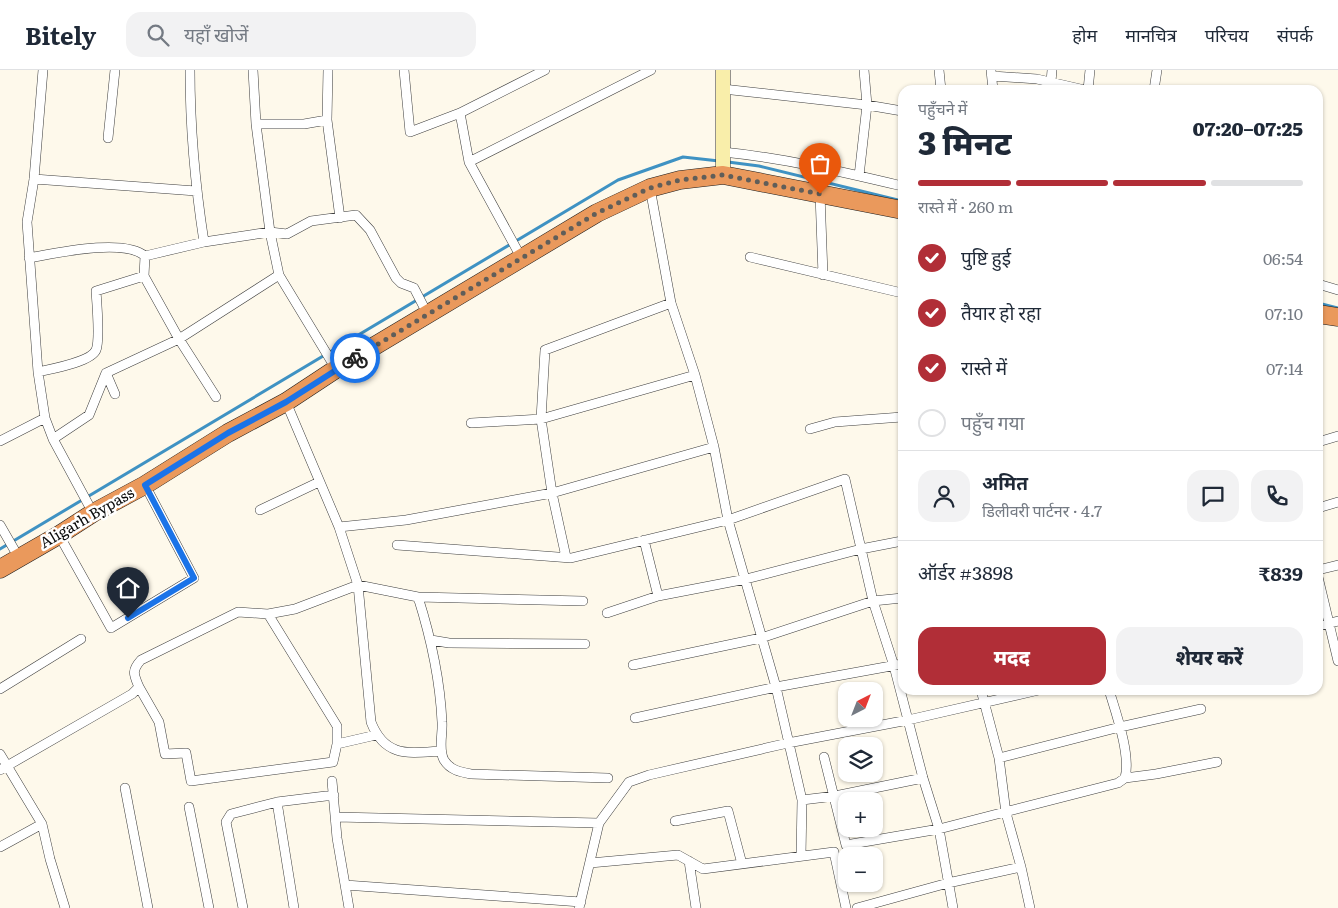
<!DOCTYPE html>
<html lang="hi">
<meta charset="utf-8">
<style>
:root{--surface:#fff;--page:#f2f2f3;--text:#1f2937;--muted:#747a83;--line:#e0e1e3;--accent:#b12e37}
body{margin:0;font-family:Literata,"Noto Sans Devanagari",serif;background:var(--page);color:var(--text);height:100vh;display:flex;flex-direction:column;font-size:19px;white-space:nowrap}
*{box-sizing:border-box;margin:0}
p{font-size:16px;color:var(--muted)}
.icon{flex:none;width:28px;height:28px;fill:none;stroke:currentColor;stroke-width:2;stroke-linecap:round;stroke-linejoin:round}
.map{position:relative;flex:1;overflow:hidden}
.panel{position:absolute;left:898px;top:15px;width:425px;height:610px;display:flex;flex-direction:column;background:var(--surface);border-radius:15px;box-shadow:0 1px 4px #0004}
.panel>*{flex:none}
.needle{width:32px;rotate:42deg}
.controls{position:absolute;left:838px;top:612px;display:grid;gap:10px}
.controls a{display:grid;place-items:center;width:45px;height:45px;border-radius:10px;background:var(--surface);box-shadow:0 1px 4px #0004;font-size:25px}
.pin{position:absolute;display:grid;place-items:center;width:42px;height:42px;color:#fff;margin:-51px -21px;border-radius:50% 50% 50% 0;rotate:-45deg;box-shadow:0 0 5px #0007}
.pin .icon{rotate:45deg}
.courier{position:absolute;display:grid;place-items:center;width:50px;height:50px;margin:-25px;border:4px solid #1a73e8;border-radius:50%;background:#fff;color:#222;box-shadow:0 1px 6px #0007}
.head em{font-style:normal;font-weight:800}
.head div{display:flex;flex-direction:column-reverse}
.head{display:flex;align-items:center;justify-content:space-between;height:85px;padding:0 20px}
h1{font-size:32px;font-weight:800;line-height:38px}
.bar{display:grid;grid-template-columns:repeat(4,1fr);gap:8px 5px;align-content:center;height:60px;padding:0 20px}
.bar i{height:6px;border-radius:4px;background:var(--line)}
.bar .current{background:var(--accent)}
.bar p{grid-column:span 4}
.line{display:flex;align-items:center;gap:12px;padding:0 20px;border-top:1px solid var(--line)}
.line div{flex:1}
.round{display:grid;place-items:center;flex:none;width:52px;height:52px;border-radius:15px;background:var(--page)}
ol{padding:0 20px;list-style:none}
li{display:flex;align-items:center;gap:15px;height:55px}
li p{margin-inline-start:auto}
li .icon{padding:5px;border-radius:50%;background:var(--accent);color:#fff;stroke-width:4}
li:last-child{color:var(--muted)}
li i{width:28px;height:28px;border:2px solid var(--line);border-radius:50%}
.action{display:flex;gap:10px;margin-top:auto;padding:10px 20px}
.action a{flex:1;height:58px;border-radius:15px;background:var(--accent);color:#fff;font-size:20px;font-weight:800;line-height:58px;text-align:center}
.action a+a{background:var(--page);color:var(--text)}
header{display:flex;align-items:center;gap:30px;box-sizing:border-box;height:70px;padding:0 25px;background:var(--surface);border-bottom:1px solid var(--line)}
header strong{font-size:24px}
nav{display:flex;gap:28px;margin-inline-start:auto;font-size:18px}
.search{width:350px;height:45px;background:var(--page);display:flex;align-items:center;gap:12px;box-sizing:border-box;padding:0 18px;border-radius:15px;color:var(--muted);font-size:19px}
.map>svg:first-child{display:block}
.lines{fill:none;stroke-linecap:round;stroke-linejoin:round}
.stream{stroke:#3f92c3;stroke-width:3}
.street-casing{stroke:#3e3e3e;stroke-width:10}
.secondary-casing{stroke:#2d2d2d;stroke-width:15}
.highway-casing{stroke:#1c1c1c;stroke-width:19}
.street{stroke:#fff;stroke-width:9}
.secondary{stroke:#f9eeaa;stroke-width:14}
.highway{stroke:#ea995c;stroke-width:18}
.done{stroke:#605e59;stroke-width:5;stroke-dasharray:0 9}
.route{stroke:#1a73e8;stroke-width:6}
.labels{text-anchor:middle;stroke-width:5;stroke-linejoin:round;paint-order:stroke}
.street-label{font-size:15px;fill:#0b0b0b;stroke:#fff}
</style>
<header>
<strong>Bitely</strong>
<div class="search"><svg class="icon" aria-label="search" viewBox="0 0 24 24"><circle cx="10" cy="10" r="6"/><path d="M15 15l6 6"/></svg>यहाँ खोजें</div>
<nav><a>होम</a><a>मानचित्र</a><a>परिचय</a><a>संपर्क</a></nav>
</header>
<div class="map">
<svg width="1338" height="838" viewBox="0 0 1338 838">
<rect width="100%" height="100%" fill="#fef9eb"/>
<g class="lines">
<!-- stream -->
<path class="stream" d="M728 92 759 96 902 131
M1318 233 1338 238
M0 479 618 110 683 87 719 91"/>
<!-- street casing -->
<g class="street-casing">
<path id="street" d="M43 0 34 109 27 152 38 302 45 348 53 369 93 443
M190 0C190 58 195 114 204 172
M253 0 256 54 270 162 279 205 336 299
M404 0 410 62 460 43
M939 0 941 20
M991 0 993 20
M992 6 1037 9 1085 20
M1051 12 1052 0
M723 19 867 35 902 41
M1088 20 1090 0
M1154 20 1157 0
M327 50 340 148
M256 54H304L327 50 328 0
M108 68 115 0
M723 82C784 88 843 102 902 116
M469 92 651 0
M859 106 867 35 864 0
M34 109 196 121
M650 118 671 233 695 305 714 377 728 450 776 617 802 730 801 786
M820 124 823 205
M750 187 902 223
M29 188C57 183 124 168 145 186
M522 189 469 92 460 43 545 0
M144 206 145 186 204 172 270 162 287 164 311 151 356 145 370 160 396 208 401 213 414 218 428 245
M1318 214 1338 220
M38 302C51 299 91 292 96 280 100 271 97 234 96 221L144 206 179 269 216 327
M115 324 106 303 179 269 279 205
M471 353 541 349 695 305
M810 359 835 352 902 347
M53 369 89 345 106 303
M0 371 45 348
M1318 372 1338 366
M1318 438 1338 432
M260 440 319 412
M0 455 19 488
M339 457 406 450 552 423 714 377
M59 465 111 558 194 508 145 415
M644 470 658 526
M397 475 571 488 728 450 845 409 873 531 894 596 923 708 939 759 953 838
M566 487 552 423 541 349 545 280 671 233
M1318 500 1338 495
M1318 507 1338 591
M418 527C431 568 440 609 442 652 443 664 438 679 444 690 450 700 460 702 471 704L608 708
M607 543 658 526 746 509 861 479 902 471
M1318 556 1338 551
M431 570 449 573 585 574
M633 595 761 568 873 531 902 528
M139 617 159 652 165 684 186 683 191 711 333 692 337 674V656L268 544
M0 619 81 569
M981 620 999 688 1006 743 1021 797
M635 648 776 617 902 594
M337 674 376 665
M441 681C409 683 385 688 371 652L358 515 418 527 583 531
M0 684 42 754 50 789 65 838
M824 687 846 775 939 759 1118 713 1125 708C1131 685 1116 643 1109 620
M999 688 1120 657 1201 639
M0 700 132 624 139 617C134 605 131 601 141 590L238 542 268 544 295 539 358 515 339 457 286 332
M1125 708 1156 704 1217 692
M332 711 337 768 349 838
M125 718 148 838
M802 730 835 726 923 708
M277 732 294 838
M189 737 209 838
M336 747 599 753
M675 751 728 741 742 794
M0 777 42 754
M689 791 696 838
M590 793 678 785 703 799 834 782 846 838
M345 815 581 832
M243 838 226 752 231 744 277 732 334 725
M579 838 599 753 629 712 649 705 788 673 908 650 1039 620
M857 838 948 813 1021 797 1030 838"/>
</g>
<!-- secondary casing -->
<g class="secondary-casing">
<path id="secondary" d="M723 0V105"/>
</g>
<!-- highway casing -->
<g class="highway-casing">
<path id="highway" d="M1318 244 1338 247
M0 499 59 465 93 443 145 415 228 363 286 332 336 299 597 143 650 118 680 110 723 105 902 140"/>
</g>
<!-- street -->
<use href="#street" class="street"/>
<!-- secondary -->
<use href="#secondary" class="secondary"/>
<!-- highway -->
<use href="#highway" class="highway"/>
</g>
<g class="lines">
<!-- done -->
<path class="done" d="M355 288 597 143 650 118 680 110 723 105 820 124"/>
<!-- route -->
<path class="route" d="M128 548 194 508 145 415 228 363 286 332 355 288"/>
</g>
<g class="labels">
<!-- street labels -->
<g class="street-label">
<text transform="translate(87 448) rotate(-30)" y="5">Aligarh Bypass</text>
</g>
</g>
</svg>
<div class="controls">
<a><svg class="needle" viewBox="-14 -14 28 28"><path d="M0-13l5 13h-10z" fill="#e53935"/><path d="M0 13l5-13h-10z" fill="#747a83"/></svg></a>
<a><svg class="icon" aria-label="layers" viewBox="0 0 24 24"><path d="M12 4l9 5-9 5-9-5zM3 14l9 5 9-5"/></svg></a>
<a>+</a>
<a>−</a>
</div>
<div class="pin" style="left:820px;top:124px;background:#ea580c"><svg class="icon" aria-label="bag" viewBox="0 0 24 24"><path d="M5 8h14l-1 12H6zM9 8a3 3 0 0 1 6 0"/></svg></div>
<div class="pin" style="left:128px;top:548px;background:#1f2937"><svg class="icon" aria-label="home" viewBox="0 0 24 24"><path d="M3 11l9-7 9 7M6 9v11h12V9"/></svg></div>
<div class="courier" style="left:355px;top:288px"><svg class="icon" aria-label="bike" viewBox="0 0 24 24"><circle cx="6" cy="16" r="4"/><circle cx="18" cy="16" r="4"/><path d="M6 16l4-8h5l3 8M10 8l3 8H6M13 5h3"/></svg></div>
<section class="panel">
<div class="head"><div><h1>3 मिनट</h1><p>पहुँचने में</p></div><em>07:20–07:25</em></div>
<div class="bar"><i class="current"></i><i class="current"></i><i class="current"></i><i></i><p>रास्ते में · 260 m</p></div>
<ol>
<li><svg class="icon" aria-label="check" viewBox="0 0 24 24"><path d="M5 12l5 5 9-10"/></svg>पुष्टि हुई<p>06:54</p></li>
<li><svg class="icon" aria-label="check" viewBox="0 0 24 24"><path d="M5 12l5 5 9-10"/></svg>तैयार हो रहा<p>07:10</p></li>
<li><svg class="icon" aria-label="check" viewBox="0 0 24 24"><path d="M5 12l5 5 9-10"/></svg>रास्ते में<p>07:14</p></li>
<li><i></i>पहुँच गया</li>
</ol>
<div class="line" style="height:90px"><a class="round"><svg class="icon" aria-label="person" viewBox="0 0 24 24"><circle cx="12" cy="8" r="4"/><path d="M4 21q1-7 8-7t8 7"/></svg></a><div><b>अमित</b><p>डिलीवरी पार्टनर · 4.7</p></div><a class="round"><svg class="icon" aria-label="chat" viewBox="0 0 24 24"><path d="M4 5h16v11H9l-5 4z"/></svg></a><a class="round"><svg class="icon" aria-label="phone" viewBox="0 0 24 24"><path d="M5 4h4l2 5-3 2q2 4 5 5l2-3 5 2v4C11 20 4 13 5 4z"/></svg></a></div>
<div class="line" style="height:65px"><div>ऑर्डर #3898</div><b>₹839</b></div>
<div class="action"><a>मदद</a><a>शेयर करें</a></div>
</section>
</div>
